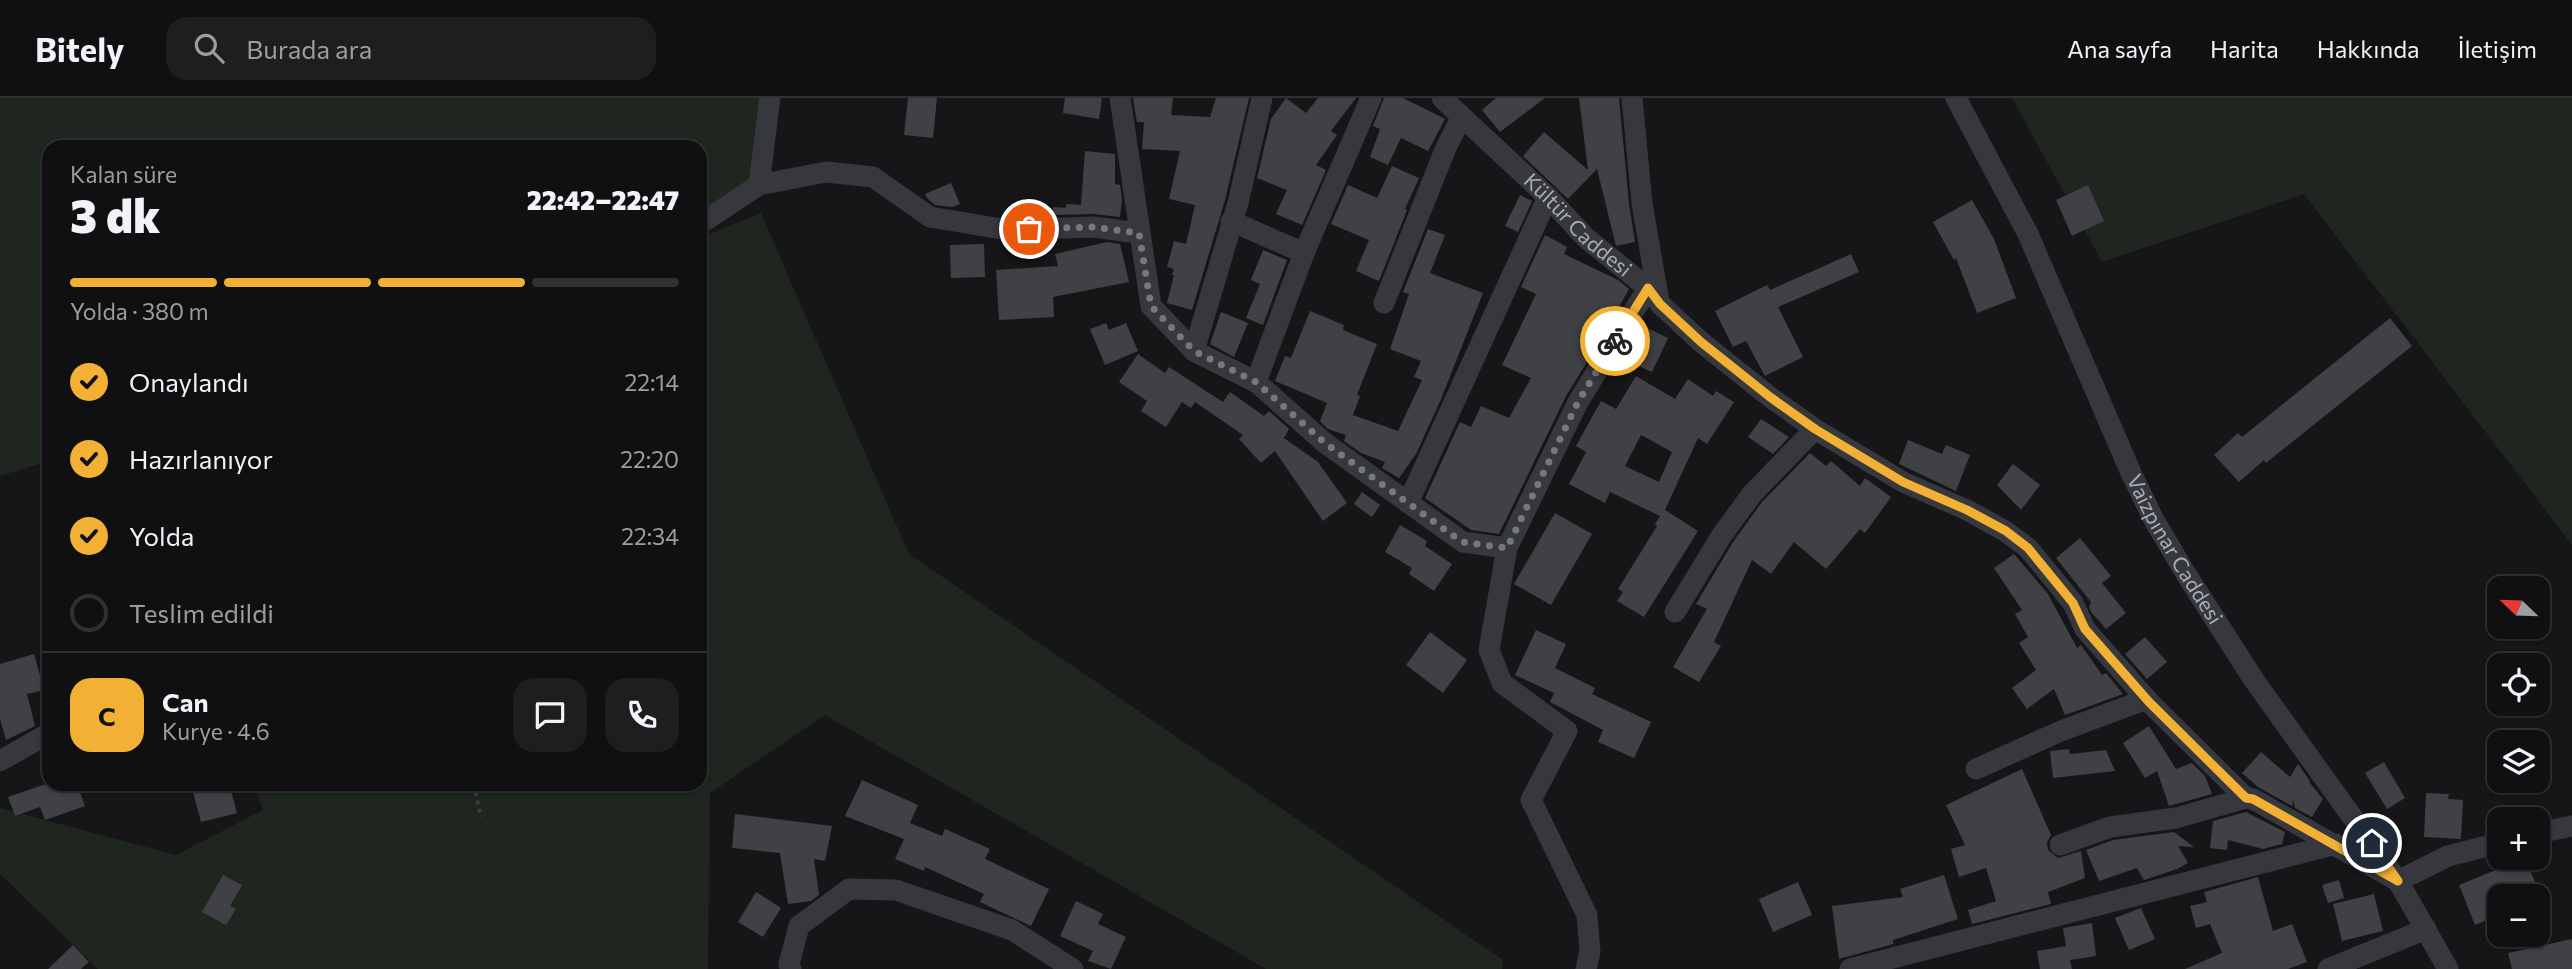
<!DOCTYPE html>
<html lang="tr">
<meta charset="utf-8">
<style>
:root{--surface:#101012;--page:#1e1e20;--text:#f1f3f6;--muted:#9c9d9f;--line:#303032;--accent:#f2b134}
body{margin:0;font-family:Commissioner,sans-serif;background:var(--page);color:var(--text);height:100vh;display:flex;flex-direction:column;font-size:26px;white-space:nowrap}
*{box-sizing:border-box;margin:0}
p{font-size:23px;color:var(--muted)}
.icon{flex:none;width:38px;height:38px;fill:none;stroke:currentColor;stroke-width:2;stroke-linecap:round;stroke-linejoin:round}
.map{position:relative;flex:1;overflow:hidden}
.sheet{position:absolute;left:42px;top:42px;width:665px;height:651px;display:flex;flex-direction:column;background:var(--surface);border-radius:21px;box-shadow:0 2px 5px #0004,0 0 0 2px var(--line)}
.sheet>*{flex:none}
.needle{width:46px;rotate:293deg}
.controls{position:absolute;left:2487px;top:478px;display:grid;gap:14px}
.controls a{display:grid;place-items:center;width:63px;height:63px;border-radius:14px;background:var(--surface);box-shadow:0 2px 5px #0004,0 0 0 2px var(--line);font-size:35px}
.pin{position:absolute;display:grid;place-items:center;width:60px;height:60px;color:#fff;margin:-30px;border:4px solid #fff;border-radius:50%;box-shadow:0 2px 7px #0007}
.courier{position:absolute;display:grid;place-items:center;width:70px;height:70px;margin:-35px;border:5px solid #f2b134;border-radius:50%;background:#fff;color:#222;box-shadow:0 2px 9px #0007}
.headline em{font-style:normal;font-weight:800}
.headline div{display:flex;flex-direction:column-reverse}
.headline{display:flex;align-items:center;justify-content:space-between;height:119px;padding:0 28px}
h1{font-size:46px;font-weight:800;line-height:52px}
.bar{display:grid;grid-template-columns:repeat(4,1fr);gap:10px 7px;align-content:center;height:84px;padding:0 28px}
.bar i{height:9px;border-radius:5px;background:var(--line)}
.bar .current{background:var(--accent)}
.bar p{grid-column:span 4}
.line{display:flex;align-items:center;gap:18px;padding:0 28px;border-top:2px solid var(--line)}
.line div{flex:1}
.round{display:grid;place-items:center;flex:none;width:74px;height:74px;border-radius:21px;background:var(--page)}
ol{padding:0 28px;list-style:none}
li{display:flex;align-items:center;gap:21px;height:77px}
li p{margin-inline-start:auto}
li .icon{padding:7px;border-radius:50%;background:var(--accent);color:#111;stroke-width:4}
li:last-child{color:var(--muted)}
li i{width:38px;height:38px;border:4px solid var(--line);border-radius:50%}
header{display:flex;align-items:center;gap:42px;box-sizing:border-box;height:98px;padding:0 35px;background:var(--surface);border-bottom:2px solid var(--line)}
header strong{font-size:33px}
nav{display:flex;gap:38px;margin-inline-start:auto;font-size:24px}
.search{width:490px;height:63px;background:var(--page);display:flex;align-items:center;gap:18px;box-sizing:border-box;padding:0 24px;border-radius:21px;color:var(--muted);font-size:26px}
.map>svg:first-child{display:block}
.green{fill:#1e261f}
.building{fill:#404145;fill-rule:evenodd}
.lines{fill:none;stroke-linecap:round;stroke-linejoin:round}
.path{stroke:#3d3f44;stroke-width:3.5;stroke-dasharray:3.5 5;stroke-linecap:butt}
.minor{stroke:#37383d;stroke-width:21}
.done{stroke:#757880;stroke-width:7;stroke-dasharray:0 12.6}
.route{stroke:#f2b134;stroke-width:9}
.labels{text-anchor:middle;stroke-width:7;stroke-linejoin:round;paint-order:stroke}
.street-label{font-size:21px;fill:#a8adb8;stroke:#111113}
</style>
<header>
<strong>Bitely</strong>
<div class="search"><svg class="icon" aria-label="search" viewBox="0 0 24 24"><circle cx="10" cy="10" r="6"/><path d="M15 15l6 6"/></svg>Burada ara</div>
<nav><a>Ana sayfa</a><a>Harita</a><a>Hakkında</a><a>İletişim</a></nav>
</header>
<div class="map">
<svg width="2572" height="871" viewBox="0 0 2572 871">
<rect width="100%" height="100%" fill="#161618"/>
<!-- green -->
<path class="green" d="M0 0H778L759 87 700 114V49H49V363L0 378Z
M2012 0H2572V447L2304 96 2102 164Z
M761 115 909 456 1503 862 1502 871H1266L825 617 710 695 708 871H98L0 776V710L176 757 263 712 253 686H700V140Z"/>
<!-- building -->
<path class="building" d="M908 0H937L933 40 904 37Z
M1065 0H1102L1099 21 1063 15Z
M1133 0H1173L1171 17 1210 19 1216 0H1249L1225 102 1192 212 1167 205 1174 177H1172L1174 171 1167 169 1174 143 1186 146 1195 107 1169 101 1180 53 1142 51 1144 24H1137Z
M1286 0 1306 15 1318 0H1356L1331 33 1337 37 1316 67 1326 72 1302 127 1276 116 1287 92 1257 80 1271 21Z
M1384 0H1403L1445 21 1428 53 1401 40 1388 67 1370 59 1380 31 1373 28Z
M1496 0H1545L1500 34 1482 12Z
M1579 0H1619L1629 106 1635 144 1616 148 1597 71 1568 101 1523 58 1544 34 1588 72Z
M1085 53 1115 56V86L1120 87 1122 101 1120 119 1093 116 1052 117 1053 109 1066 110V106L1081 107Z
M1392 68 1419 80 1405 111 1407 112 1379 183 1356 173 1369 142 1331 126 1348 87 1377 100Z
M951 85 960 106 952 109 935 107 928 101 925 96Z
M2088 87 2104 123 2072 138 2056 102Z
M1520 97 1532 103 1518 134 1505 128Z
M1972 102 1994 141 2016 200 1977 215 1956 160 1954 162 1933 124Z
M1428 131 1445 137 1430 175 1483 195 1441 301 1416 356 1399 380 1382 370 1385 364 1361 355 1344 343 1346 337 1328 331 1320 323 1327 305 1275 283 1285 258 1291 260 1310 213 1344 227 1343 232 1377 246 1357 297 1360 298 1353 317 1398 333 1422 282 1414 279 1421 263 1390 251 1409 196 1403 194Z
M1545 137 1567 149 1564 156 1618 182 1629 191 1607 231 1603 229 1587 264 1566 298 1499 436 1471 432 1425 400 1460 324 1471 329 1481 308 1509 320 1531 280 1502 267 1536 196 1521 189Z
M1107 144 1120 146 1129 184 1053 199 1054 219 999 222 996 172 1058 168 1055 156Z
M984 146 985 179 951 180 950 147Z
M1263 152 1287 162 1263 227 1246 220 1260 186 1251 182Z
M1851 156 1859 174 1778 209 1803 259 1765 278 1746 243 1733 249 1715 213 1767 187 1770 192Z
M1221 214 1248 225 1234 259 1210 246Z
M2390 220 2412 248 2266 365 2264 362 2239 384 2214 357 2238 335 2242 339Z
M1106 225 1109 232 1126 225 1138 253 1105 267 1090 231Z
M1641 227 1668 240 1652 274 1623 261Z
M1138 256 1165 275 1169 269 1223 304 1230 294 1264 318 1269 313 1289 331 1284 340 1318 364 1347 405 1323 423 1275 353 1261 365 1239 341 1243 337 1195 304 1191 310 1182 304 1166 329 1141 313 1147 303 1119 284Z
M1636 278 1675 301 1688 281 1713 298 1716 293 1734 304 1707 346 1698 340 1665 412 1698 433 1644 519 1617 503 1623 494 1618 491 1657 428 1655 426 1660 418 1610 394 1605 405 1569 386 1586 354 1576 348 1601 303 1616 311ZM1641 337 1672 354 1659 384 1625 368Z
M1761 321 1789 339 1773 356 1748 339Z
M1908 342 1942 356 1946 347 1970 357 1956 393 1899 366Z
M1810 355 1826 368 1831 363 1860 388 1865 380 1891 399 1865 435 1860 431 1826 471 1794 444 1771 476 1752 462 1714 544 1721 548 1699 584 1673 569 1707 511 1696 506 1733 444 1762 404Z
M2013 366 2040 387 2021 412 1997 387Z
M1362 394 1380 407 1372 419 1354 406Z
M1555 415 1592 436 1551 507 1514 486Z
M1400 427 1427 443 1425 448 1452 466 1434 493 1409 476 1412 470 1385 454Z
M2080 440 2111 478 2102 485 2126 515 2106 531 2091 514 2089 509 2091 504 2056 460Z
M2014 456 2048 496 2077 550 2081 547 2102 577 2106 575 2123 596 2065 617 2054 591 2027 611 2012 590 2036 572 2019 545 2028 539 2015 516 2022 512 1994 470Z
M1536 532 1566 546 1555 570 1595 590 1592 596 1651 624 1634 660 1598 644 1603 632 1550 604 1554 595 1515 577Z
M1430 534 1467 562 1443 595 1406 567Z
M2145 539 2167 564 2147 581 2125 556Z
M34 556 44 592 27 596 35 628 6 642 0 621V566Z
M2149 628 2176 671 2192 665 2205 678 2212 696 2169 708 2157 673 2145 680 2123 645Z
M2069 651 2070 656 2106 652 2115 673 2053 680 2050 653Z
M2261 654 2290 679 2298 666 2310 683 2309 684 2323 701 2312 719 2295 710 2293 702 2292 708 2258 689 2242 675Z
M2384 664 2405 700 2387 711 2365 675Z
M2022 671 2051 737 2047 744 2048 752 2058 760 2081 753 2085 780 2048 794 2051 806 1972 826 1968 812 1996 803 1986 770 1959 779 1951 751 1965 747 1946 707Z
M862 682 918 707 910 725 942 738 945 731 990 751 985 761 1049 791 1031 828 980 804 984 796 925 769 924 773 895 761 904 741 845 718Z
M46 686H77L85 708 45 722 40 709 15 718 8 699Z
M191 686H229L237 715 201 724Z
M2426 695 2449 696 2448 701 2463 702 2461 741 2424 739Z
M2246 714 2285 734 2282 746 2263 751 2228 742 2227 752 2210 750 2213 723Z
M735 716 832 728 825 763 814 761 819 797 811 803 788 806 780 755 732 750Z
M2174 734 2194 749 2178 748 2188 765 2177 771 2144 782 2137 770 2099 783 2086 752 2113 742Z
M2525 760 2541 798H2499V817L2475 827 2459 787Z
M223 777 242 787 230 808 236 811 226 827 202 814Z
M1944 777 1958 821 1893 842V846L1839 861 1832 808 1903 799 1900 791Z
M2258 779 2273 833 2292 826 2307 864 2288 871H2185L2222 855 2210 826 2196 830 2190 808 2207 804 2204 794Z
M2339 782 2344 800 2328 805 2322 787Z
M1798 784 1812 817 1773 834 1759 801Z
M756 794 781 810 763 839 738 824Z
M2374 796 2383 833 2342 843 2333 806Z
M1076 803 1103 816 1098 826 1126 839 1111 871 1088 863 1093 853 1060 838Z
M2141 810 2155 841 2129 852 2115 820Z
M2092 825 2096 858 2070 862 2072 871H2040L2037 853 2066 848 2063 830Z
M2572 841V871H2512L2508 855Z
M73 847 89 864 81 871H48Z"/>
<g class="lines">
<!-- path -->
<path class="path" d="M474 686 481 720"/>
<!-- minor -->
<g class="minor">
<path d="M1120 0 1151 208 1194 253 1256 284 1325 345 1463 444 1507 450"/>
<path id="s1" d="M1442 0 1548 99 1586 140 1648 190 1660 206 1701 244 1770 299 1815 331 1903 384 1967 412 2005 433 2028 450 2073 505 2085 531 2149 604 2246 700 2253 701 2398 783"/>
<path d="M1632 0 1642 105 1659 204"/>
<path id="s2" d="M1956 0 2028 136 2131 375 2154 422 2186 476 2254 582 2398 783 2448 871"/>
<path d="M759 87 826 74 873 79 930 119 1008 132 1093 129 1139 135"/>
<path d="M1231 123 1304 155"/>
<path d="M700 126 759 87 770 0"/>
<path d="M1384 205 1445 52 1461 20"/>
<path d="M1194 253 1238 105 1262 0"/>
<path d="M1256 284 1304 155 1371 0"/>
<path d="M1408 405 1548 99"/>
<path d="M1675 514 1722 437 1752 396 1815 331"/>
<path d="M0 663 49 635"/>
<path d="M1976 671 2061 633 2147 601"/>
<path d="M2538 735 2572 728"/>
<path d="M2060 747 2110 729 2176 720 2246 700"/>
<path d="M2398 783 2448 758 2499 745"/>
<path d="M791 871 789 866 799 828 849 791 896 792 1012 832 1073 871"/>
<path d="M1586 871 1590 854 1587 817 1531 702 1567 633 1502 585 1489 552 1507 450 1578 304 1648 190"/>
<path d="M1850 871 2336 746"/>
<path d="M2328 871 2426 831"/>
</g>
</g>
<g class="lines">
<!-- done -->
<path class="done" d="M1029 131 1093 129 1139 135 1151 208 1194 253 1256 284 1325 345 1462 444 1507 450 1578 304 1615 243"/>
<!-- route -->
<path class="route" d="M1615 243 1648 190 1660 206 1701 244 1770 299 1815 331 1903 384 1967 412 2006 433 2028 450 2073 505 2085 531 2149 604 2246 700 2253 701 2398 783 2372 745"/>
</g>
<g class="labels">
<!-- street labels -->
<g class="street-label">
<text dy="7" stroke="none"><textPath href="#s1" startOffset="186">Kültür Caddesi</textPath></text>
<text dy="7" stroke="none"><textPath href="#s2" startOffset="502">Vaizpınar Caddesi</textPath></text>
</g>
</g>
</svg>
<div class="controls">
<a><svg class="needle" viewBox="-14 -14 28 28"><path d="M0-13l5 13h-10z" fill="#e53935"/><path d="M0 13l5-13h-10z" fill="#9c9d9f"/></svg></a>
<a><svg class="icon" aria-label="locate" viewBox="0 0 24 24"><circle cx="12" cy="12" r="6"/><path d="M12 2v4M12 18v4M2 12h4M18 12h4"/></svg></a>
<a><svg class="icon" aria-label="layers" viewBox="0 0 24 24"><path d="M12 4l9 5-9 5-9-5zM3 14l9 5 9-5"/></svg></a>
<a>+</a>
<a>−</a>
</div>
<div class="pin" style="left:1029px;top:131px;background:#ea580c"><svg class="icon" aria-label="bag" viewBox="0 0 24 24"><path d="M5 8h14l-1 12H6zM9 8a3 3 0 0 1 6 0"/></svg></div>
<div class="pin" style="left:2372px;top:745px;background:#1f2937"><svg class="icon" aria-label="home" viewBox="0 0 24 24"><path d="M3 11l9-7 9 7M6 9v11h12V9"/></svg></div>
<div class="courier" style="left:1615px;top:243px"><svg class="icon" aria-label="bike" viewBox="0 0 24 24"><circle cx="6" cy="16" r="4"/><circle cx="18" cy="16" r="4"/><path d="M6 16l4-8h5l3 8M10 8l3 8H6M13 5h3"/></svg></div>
<section class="sheet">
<div class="headline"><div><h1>3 dk</h1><p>Kalan süre</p></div><em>22:42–22:47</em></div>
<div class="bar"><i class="current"></i><i class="current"></i><i class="current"></i><i></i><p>Yolda · 380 m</p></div>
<ol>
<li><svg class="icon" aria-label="check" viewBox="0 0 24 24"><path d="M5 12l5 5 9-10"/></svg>Onaylandı<p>22:14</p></li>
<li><svg class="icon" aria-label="check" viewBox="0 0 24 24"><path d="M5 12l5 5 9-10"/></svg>Hazırlanıyor<p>22:20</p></li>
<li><svg class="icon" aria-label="check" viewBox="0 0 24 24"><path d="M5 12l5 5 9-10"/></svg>Yolda<p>22:34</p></li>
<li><i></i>Teslim edildi</li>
</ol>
<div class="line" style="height:126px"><b class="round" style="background:var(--accent);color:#111">C</b><div><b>Can</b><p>Kurye · 4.6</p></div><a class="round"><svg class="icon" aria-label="chat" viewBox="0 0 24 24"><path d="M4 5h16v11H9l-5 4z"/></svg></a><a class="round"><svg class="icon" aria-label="phone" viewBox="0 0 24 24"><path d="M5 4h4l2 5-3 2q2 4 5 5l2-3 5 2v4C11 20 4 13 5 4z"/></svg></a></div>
</section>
</div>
